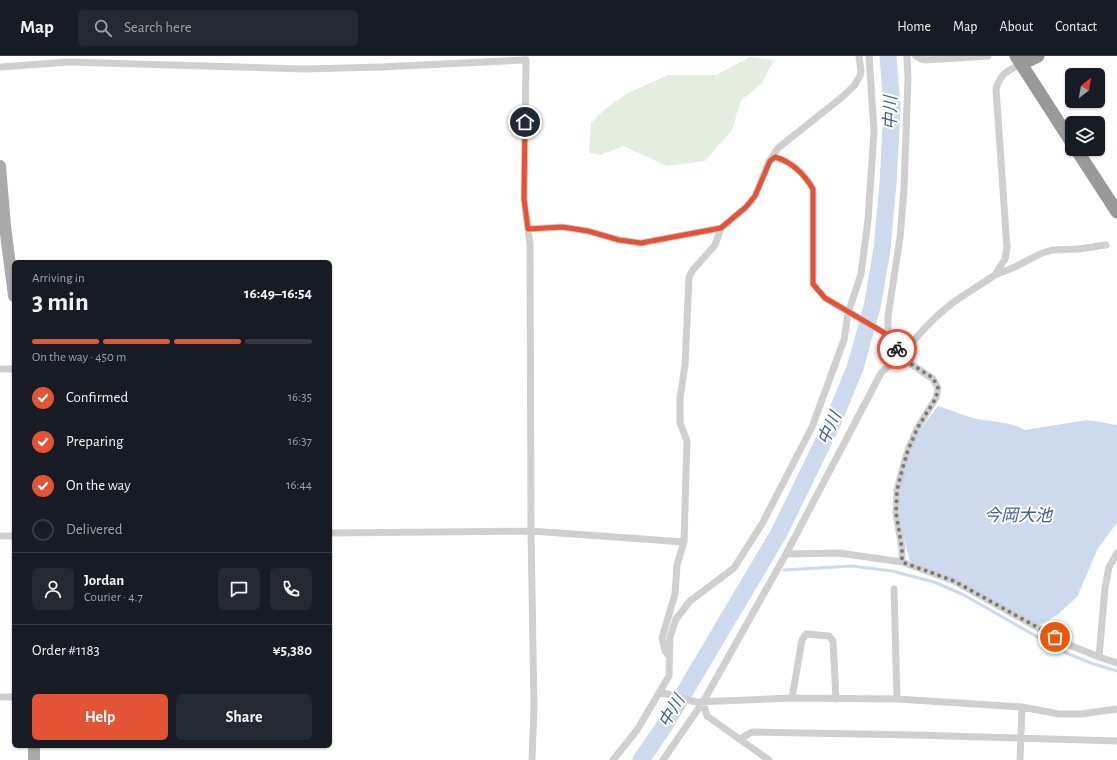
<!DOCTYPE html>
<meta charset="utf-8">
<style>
:root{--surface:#171b24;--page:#242831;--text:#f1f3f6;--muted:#9ea1a6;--line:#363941;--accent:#e55337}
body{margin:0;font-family:"Alegreya Sans","Noto Sans JP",sans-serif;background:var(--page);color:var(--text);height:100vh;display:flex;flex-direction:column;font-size:15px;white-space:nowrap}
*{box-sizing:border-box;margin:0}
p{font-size:13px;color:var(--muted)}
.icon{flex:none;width:22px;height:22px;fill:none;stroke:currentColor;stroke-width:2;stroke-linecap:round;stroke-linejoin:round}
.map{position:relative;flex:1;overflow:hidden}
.details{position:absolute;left:12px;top:204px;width:320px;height:488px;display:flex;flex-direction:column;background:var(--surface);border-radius:6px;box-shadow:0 1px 3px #0004}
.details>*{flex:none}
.needle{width:26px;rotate:31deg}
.buttons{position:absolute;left:1065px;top:12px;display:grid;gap:8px}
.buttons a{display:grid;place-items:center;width:40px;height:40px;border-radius:6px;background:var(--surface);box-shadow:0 1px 3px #0004;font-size:20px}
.pin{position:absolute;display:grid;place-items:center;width:34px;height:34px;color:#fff;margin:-17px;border:2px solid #fff;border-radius:50%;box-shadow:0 1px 4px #0007}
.courier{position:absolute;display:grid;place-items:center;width:40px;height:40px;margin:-20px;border:3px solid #e55337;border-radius:50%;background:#fff;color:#222;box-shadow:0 1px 5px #0007}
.headline em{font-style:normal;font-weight:600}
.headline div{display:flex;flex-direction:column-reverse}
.headline{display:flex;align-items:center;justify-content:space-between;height:68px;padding:0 20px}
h1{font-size:26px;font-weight:600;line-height:30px}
.bar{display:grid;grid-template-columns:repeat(4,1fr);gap:6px 4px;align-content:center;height:48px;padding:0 20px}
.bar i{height:5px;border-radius:3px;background:var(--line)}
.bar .on{background:var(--accent)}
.bar p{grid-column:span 4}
.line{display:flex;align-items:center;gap:10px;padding:0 20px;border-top:1px solid var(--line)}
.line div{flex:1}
.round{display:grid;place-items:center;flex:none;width:42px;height:42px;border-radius:6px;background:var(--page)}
ol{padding:0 20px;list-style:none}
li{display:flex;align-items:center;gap:12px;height:44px}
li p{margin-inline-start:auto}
li .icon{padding:4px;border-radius:50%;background:var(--accent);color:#fff;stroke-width:4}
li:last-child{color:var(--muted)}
li i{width:22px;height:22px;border:2px solid var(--line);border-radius:50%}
.action{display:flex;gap:8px;margin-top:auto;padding:8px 20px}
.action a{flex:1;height:46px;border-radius:6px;background:var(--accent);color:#fff;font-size:16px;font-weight:600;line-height:46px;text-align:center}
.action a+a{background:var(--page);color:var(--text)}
header{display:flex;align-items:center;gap:24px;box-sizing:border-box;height:56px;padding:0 20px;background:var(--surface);border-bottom:1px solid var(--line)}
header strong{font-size:19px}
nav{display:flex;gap:22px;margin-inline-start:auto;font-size:14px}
.search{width:280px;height:36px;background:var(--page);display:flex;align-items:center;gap:10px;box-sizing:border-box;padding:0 14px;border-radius:6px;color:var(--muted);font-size:15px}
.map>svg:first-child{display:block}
.green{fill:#e4eee0}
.water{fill:#cdd9ed}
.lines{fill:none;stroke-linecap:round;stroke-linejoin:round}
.stream{stroke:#cdd9ed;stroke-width:3}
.river{stroke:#cdd9ed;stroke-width:17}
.street{stroke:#cfcfcf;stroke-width:7}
.primary{stroke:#aaa;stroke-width:12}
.highway{stroke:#999;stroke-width:13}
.done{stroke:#7a7a7a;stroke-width:4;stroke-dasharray:0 7.2}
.route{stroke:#e55337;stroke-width:5}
.labels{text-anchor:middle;stroke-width:4;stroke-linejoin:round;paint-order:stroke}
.water-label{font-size:17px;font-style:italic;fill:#3e5f95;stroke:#fff}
</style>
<header>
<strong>Map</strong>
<div class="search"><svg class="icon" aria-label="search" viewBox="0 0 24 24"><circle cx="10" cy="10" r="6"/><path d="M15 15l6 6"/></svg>Search here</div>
<nav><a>Home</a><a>Map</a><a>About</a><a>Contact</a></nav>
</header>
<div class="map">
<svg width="1117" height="704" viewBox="0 0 1117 704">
<rect width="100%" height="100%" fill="#fff"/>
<!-- green -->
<path class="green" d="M750 1 774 4 762 27 741 45 732 74 705 105 667 110 623 90 601 99 589 97 591 67 605 53 626 38 668 19H716Z"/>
<!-- water -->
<path class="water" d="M938 350C951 354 964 360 977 363 993 366 1011 366 1025 374L1087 364 1117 369V467L1098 492 1077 541 1057 559 1039 569 957 523 910 505C904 485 898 462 900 442 901 423 909 396 917 380 923 369 931 359 938 350Z"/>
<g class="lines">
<!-- stream -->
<path class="stream" d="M784 514 852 510 892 515 934 526 962 538 1064 596 1091 607 1117 615
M756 516H764"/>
<!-- river -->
<path class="river" d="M641 704 665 669 779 477 832 368 855 312 872 251 882 193 888 127 892 52 888 0"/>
<!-- street -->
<path class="street" d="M916 0 921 3 926 4 988 0
M0 11 69 6 103 7 305 13 381 11 526 4 524 143 530 188 531 475 534 652 532 704
M771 103 778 92 841 42 854 30 860 20 861 15 859 0
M528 173 562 171 588 175 619 184 641 187 721 172 746 151 755 140 769 105 775 101C792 106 805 118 813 133V228L825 242 888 279 901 299 908 306 933 323 938 332 936 342 918 371 908 394 903 411 897 434 896 457 902 493V506
M995 219 1015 211 1042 197 1052 194 1078 193 1106 189
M888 279V260L900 182 904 133 908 23 907 0
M0 313H14
M330 477 531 475 684 486
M0 480H14
M786 498 839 497 902 506 954 525 1067 588 1099 601 1117 607
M894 533 897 643
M669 600 665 595 662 582 675 538 677 509 684 486 687 385 680 367V342L685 309 689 221 693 214 715 189 721 172
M1099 601 1105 532 1109 511 1117 497
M659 636 696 646 792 642 897 643 1022 651 1059 658H1081L1117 653
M0 641H14
M792 642 802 584 806 578 829 580 833 585 836 643
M703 646 707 660 769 704
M740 683 752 676 913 679 1117 685
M613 704 637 674 669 620 670 581 676 563 690 545 734 512 763 466 812 371 844 284 848 257 861 218 868 164 874 75 869 0
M663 704 703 646 786 498 881 317 901 299 925 272 938 259 955 245 995 219 1005 203 1007 192 996 33C1001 17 1007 15 1021 8
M1020 704 1022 651"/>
<!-- primary -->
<path class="primary" d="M0 110 5 170 14 240
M34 690V704"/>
<!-- highway -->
<path class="highway" d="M1016 0 1072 87
M1021 8 1038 0
M1076 93 1117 156"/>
</g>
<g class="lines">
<!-- done -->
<path class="done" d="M897 293 908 306 933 322 938 332 936 342 918 371 908 394 903 411 897 434 896 457 902 493V506L954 525 1055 581"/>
<!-- route -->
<path class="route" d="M525 66 524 143 528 173 562 171 588 175 619 184 641 187 721 172 746 151 755 140 770 105 775 101C792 106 804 118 813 133V228L825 242 888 279 897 293"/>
</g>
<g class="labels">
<!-- water labels -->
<g class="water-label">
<text transform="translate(890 57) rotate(-89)" y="6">中川</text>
<text transform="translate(829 372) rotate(-66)" y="6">中川</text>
<text x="1018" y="465">今岡大池</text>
<text transform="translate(671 655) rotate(-59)" y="6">中川</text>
</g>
</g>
</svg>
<div class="buttons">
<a><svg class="needle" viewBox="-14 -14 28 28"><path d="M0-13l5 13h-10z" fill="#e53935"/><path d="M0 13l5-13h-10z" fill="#9ea1a6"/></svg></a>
<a><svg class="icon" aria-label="layers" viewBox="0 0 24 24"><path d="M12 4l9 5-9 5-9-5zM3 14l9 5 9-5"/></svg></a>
</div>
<div class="pin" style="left:1055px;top:581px;background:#ea580c"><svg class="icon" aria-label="bag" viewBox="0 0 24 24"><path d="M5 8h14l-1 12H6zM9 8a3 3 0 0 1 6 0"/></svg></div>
<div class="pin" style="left:525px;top:66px;background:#1f2937"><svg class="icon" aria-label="home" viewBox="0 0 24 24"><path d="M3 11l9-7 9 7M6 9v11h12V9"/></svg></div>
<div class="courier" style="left:897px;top:293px"><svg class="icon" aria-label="bike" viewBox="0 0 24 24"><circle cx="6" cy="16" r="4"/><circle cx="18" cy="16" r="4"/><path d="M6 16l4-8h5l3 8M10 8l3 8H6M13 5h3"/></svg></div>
<section class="details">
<div class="headline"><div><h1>3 min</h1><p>Arriving in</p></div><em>16:49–16:54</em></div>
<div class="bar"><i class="on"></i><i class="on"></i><i class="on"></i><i></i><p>On the way · 450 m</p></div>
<ol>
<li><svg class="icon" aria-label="check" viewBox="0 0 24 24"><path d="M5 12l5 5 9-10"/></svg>Confirmed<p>16:35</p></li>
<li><svg class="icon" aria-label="check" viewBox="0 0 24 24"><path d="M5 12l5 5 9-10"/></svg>Preparing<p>16:37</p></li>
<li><svg class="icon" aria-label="check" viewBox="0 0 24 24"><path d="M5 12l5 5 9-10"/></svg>On the way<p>16:44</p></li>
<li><i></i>Delivered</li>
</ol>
<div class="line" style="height:72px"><a class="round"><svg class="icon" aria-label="person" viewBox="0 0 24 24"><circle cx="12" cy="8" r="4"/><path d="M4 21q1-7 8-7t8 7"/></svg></a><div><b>Jordan</b><p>Courier · 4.7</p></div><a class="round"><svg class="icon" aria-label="chat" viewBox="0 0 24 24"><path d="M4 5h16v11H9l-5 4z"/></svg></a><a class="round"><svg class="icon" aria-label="phone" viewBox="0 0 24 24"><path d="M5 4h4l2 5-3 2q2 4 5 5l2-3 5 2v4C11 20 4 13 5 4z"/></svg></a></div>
<div class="line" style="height:52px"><div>Order #1183</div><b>¥5,380</b></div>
<div class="action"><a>Help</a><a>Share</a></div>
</section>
</div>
